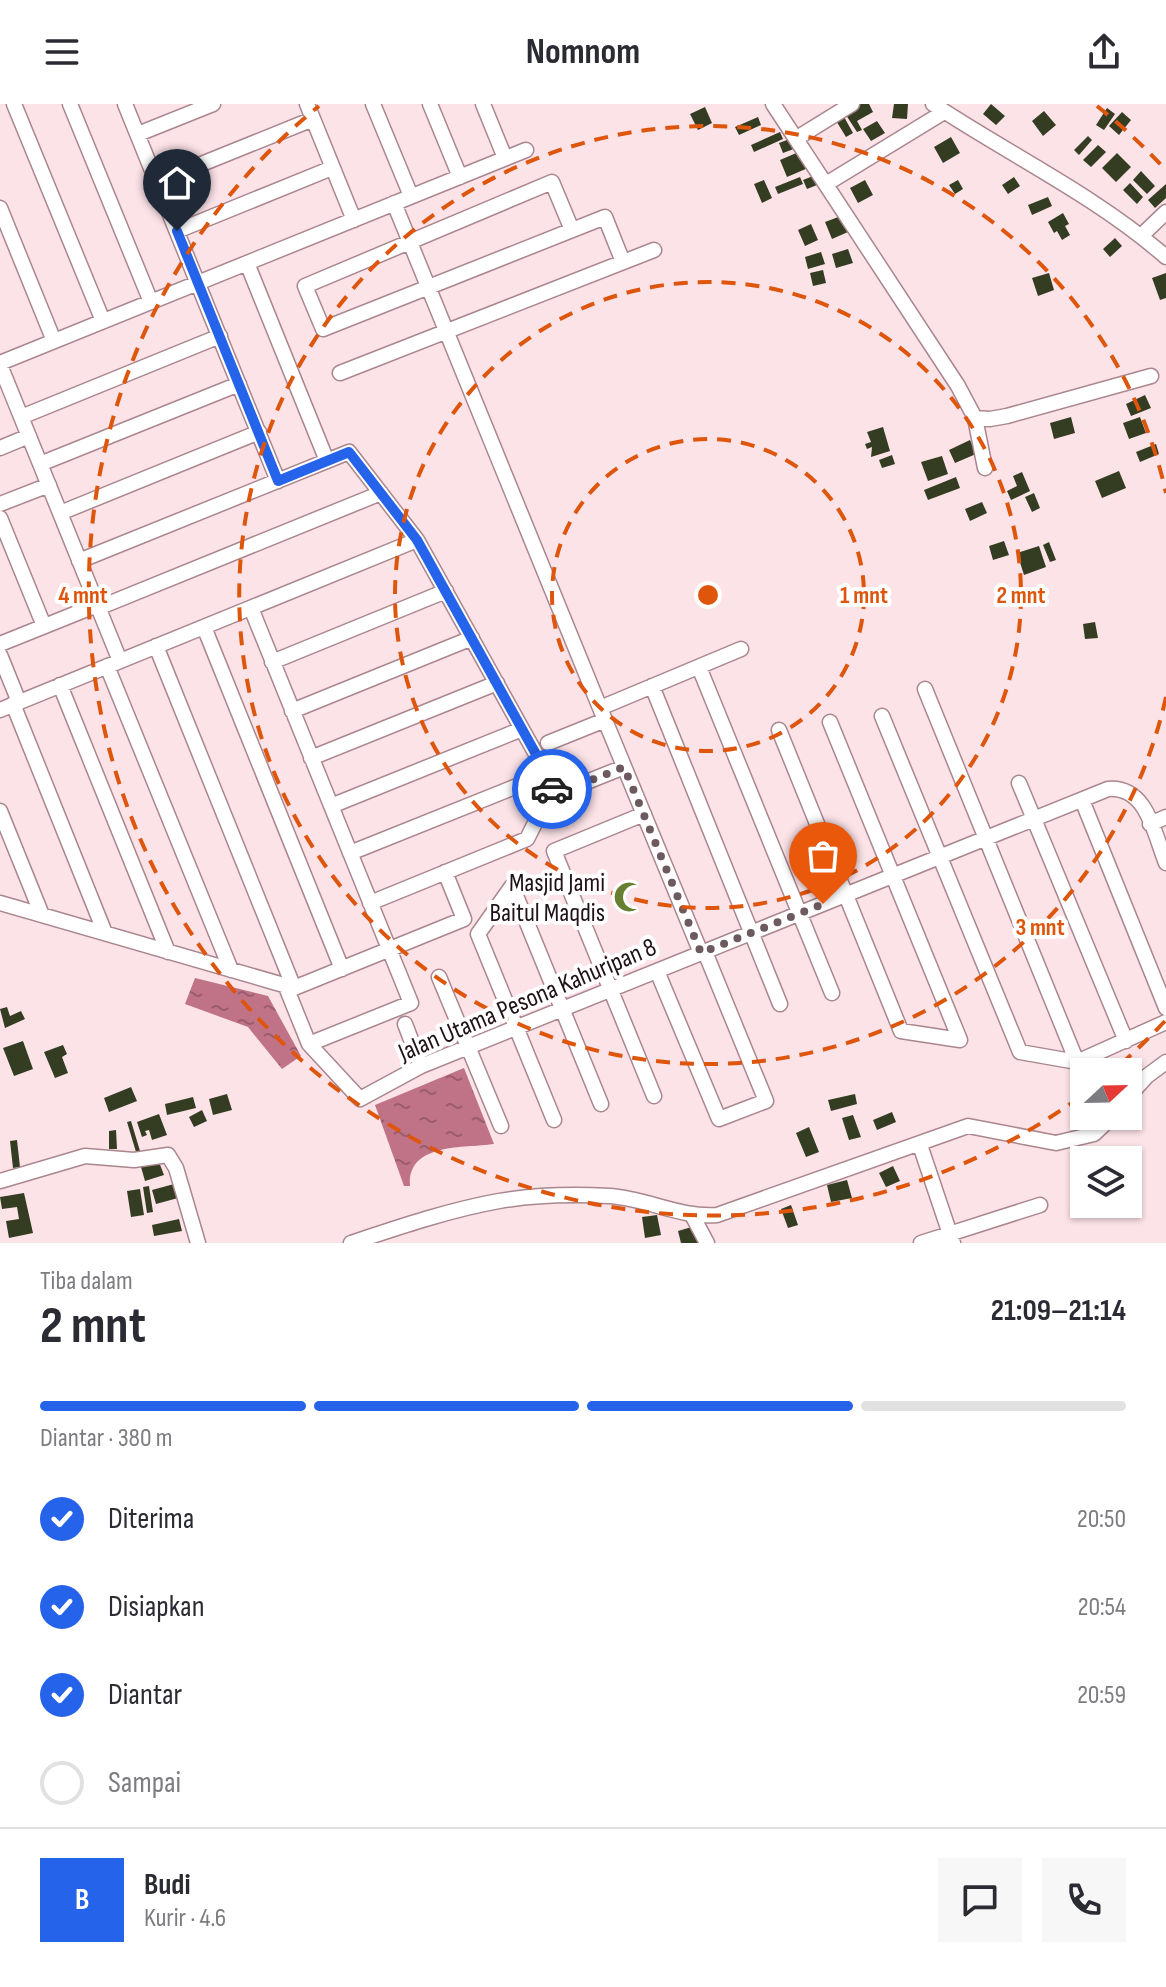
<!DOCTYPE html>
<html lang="id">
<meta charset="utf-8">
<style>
:root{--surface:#fff;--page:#f7f7f7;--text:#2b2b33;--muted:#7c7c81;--line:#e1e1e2;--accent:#2563eb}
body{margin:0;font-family:"Sofia Sans Condensed",sans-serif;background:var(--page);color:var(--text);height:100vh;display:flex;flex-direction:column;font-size:30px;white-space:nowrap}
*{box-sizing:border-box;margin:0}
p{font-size:26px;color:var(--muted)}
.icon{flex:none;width:44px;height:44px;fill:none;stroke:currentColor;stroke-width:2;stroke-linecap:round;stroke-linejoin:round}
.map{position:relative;height:1139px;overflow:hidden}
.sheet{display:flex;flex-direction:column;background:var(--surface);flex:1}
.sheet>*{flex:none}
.needle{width:52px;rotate:68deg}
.fabs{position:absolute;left:1070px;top:954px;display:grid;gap:16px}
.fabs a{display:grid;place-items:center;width:72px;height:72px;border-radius:0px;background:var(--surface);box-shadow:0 2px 6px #0004;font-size:40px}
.pin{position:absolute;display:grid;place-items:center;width:68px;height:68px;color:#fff;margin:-82px -34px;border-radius:50% 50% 50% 0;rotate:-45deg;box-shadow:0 0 8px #0007}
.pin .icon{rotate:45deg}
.courier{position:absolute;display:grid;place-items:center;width:80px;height:80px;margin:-40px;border:6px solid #2563eb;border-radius:50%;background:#fff;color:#222;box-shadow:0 2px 10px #0007}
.summary em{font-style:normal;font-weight:700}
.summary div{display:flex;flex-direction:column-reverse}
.summary{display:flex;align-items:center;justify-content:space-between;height:136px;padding:0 40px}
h1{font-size:52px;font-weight:700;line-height:60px}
.bar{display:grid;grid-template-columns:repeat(4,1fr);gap:12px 8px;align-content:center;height:96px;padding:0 40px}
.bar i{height:10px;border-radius:6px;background:var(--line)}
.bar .active{background:var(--accent)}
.bar p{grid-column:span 4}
.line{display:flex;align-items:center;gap:20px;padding:0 40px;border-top:2px solid var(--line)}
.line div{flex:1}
.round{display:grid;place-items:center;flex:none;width:84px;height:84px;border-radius:0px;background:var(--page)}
ol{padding:0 40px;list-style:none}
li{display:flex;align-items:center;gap:24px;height:88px}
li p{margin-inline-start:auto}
li .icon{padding:8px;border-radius:50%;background:var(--accent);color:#fff;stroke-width:4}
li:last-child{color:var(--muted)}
li i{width:44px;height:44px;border:4px solid var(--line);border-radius:50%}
header{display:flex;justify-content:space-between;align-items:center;height:104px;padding:0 40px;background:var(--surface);font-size:36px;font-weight:700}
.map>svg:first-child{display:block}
.water{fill:url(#water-ripples)}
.building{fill:#343d22}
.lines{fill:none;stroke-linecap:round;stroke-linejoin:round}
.minor-casing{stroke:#aa868e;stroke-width:17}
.minor{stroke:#fff;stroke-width:14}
.done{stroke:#6c5a5f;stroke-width:8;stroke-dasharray:0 14.4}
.route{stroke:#2563eb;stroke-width:10}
.ring{fill:none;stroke:#de550c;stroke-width:4;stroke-dasharray:14 10}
.labels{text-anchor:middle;stroke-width:8;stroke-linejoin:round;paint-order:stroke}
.poi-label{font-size:26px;fill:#1f1115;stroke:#fff;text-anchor:end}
.street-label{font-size:26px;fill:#1f1115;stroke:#fff}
.centre{fill:#de550c;stroke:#fff;stroke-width:4}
.ring-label{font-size:24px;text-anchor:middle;font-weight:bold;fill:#de550c;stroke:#fff;stroke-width:8;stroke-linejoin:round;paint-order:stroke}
</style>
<header><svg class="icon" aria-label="menu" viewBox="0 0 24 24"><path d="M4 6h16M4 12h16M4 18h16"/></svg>Nomnom<svg class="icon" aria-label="share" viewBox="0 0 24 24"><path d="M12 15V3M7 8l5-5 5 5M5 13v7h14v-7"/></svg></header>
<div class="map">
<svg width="1166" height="1139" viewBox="0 0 1166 1139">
<defs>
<pattern id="water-ripples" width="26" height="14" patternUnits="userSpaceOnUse" patternTransform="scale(2)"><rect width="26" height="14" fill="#c07387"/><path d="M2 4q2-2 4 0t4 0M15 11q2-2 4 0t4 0" fill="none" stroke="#9b5d6d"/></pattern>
</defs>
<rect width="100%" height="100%" fill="#fce3e8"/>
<!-- water -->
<path class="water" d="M195 874 268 892 301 952 282 965 248 923 185 900Z
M464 964 494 1040C463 1044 407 1039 410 1082H404L375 1001Z"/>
<!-- building -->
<path class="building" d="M859 0H869L873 8 857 17 862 26 857 28 844 8Z
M894 0H908L907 15 892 14Z
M991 0 1005 12 996 21 983 10Z
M705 3 712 19 698 26 690 10Z
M1107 4 1115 10 1104 26 1096 21Z
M1044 7 1056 21 1043 32 1032 17Z
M1122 8 1131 16 1119 31 1109 22Z
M843 11 853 29 846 33 835 15Z
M758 13 761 21 739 31 735 23Z
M877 17 885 29 871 37 863 25Z
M780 28 783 35 754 48 751 41Z
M1088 32 1092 36 1079 51 1074 46Z
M795 33 799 43 783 49 779 39Z
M951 33 960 49 943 59 934 43Z
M1098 41 1106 48 1091 63 1083 56Z
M801 47 808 64 787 73 780 56Z
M1117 49 1131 63 1116 78 1102 64Z
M1141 67 1155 82 1147 90 1133 76Z
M818 70 822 79 807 85 803 76Z
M800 73 803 80 778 90 775 83Z
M1014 73 1020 82 1008 90 1002 81Z
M764 76 772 94 762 99 754 80Z
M865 76 873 91 858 99 850 84Z
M958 76 963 85 955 90 949 81Z
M1130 79 1143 93 1137 100 1123 86Z
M1166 80V94L1155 104 1148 96Z
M1048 93 1052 102 1032 111 1028 101Z
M1063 109 1069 120 1065 122 1070 131 1062 136 1057 127 1054 129 1048 118Z
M841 112 848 128 832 135 825 118Z
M811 120 818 136 805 142 798 126Z
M1115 134 1122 142 1110 153 1103 145Z
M848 145 853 159 836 164 832 150Z
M821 148 825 160 808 165 805 153Z
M823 166 826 179 813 182 810 169Z
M1049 169 1054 186 1038 192 1032 174Z
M1166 169V194L1160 196 1152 174Z
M1145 291 1151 304 1131 312 1126 300Z
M1071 313 1075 329 1054 335 1050 319Z
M1140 313 1146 329 1129 335 1123 319Z
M883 323 890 347 871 353 872 343 867 345 865 340 871 338 867 328Z
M970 336 976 350 955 359 949 346Z
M1156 340 1159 350 1140 358 1136 348Z
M892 351 895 360 882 364 879 356Z
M942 352 948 370 928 377 921 358Z
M1119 367 1126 384 1102 394 1095 377Z
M1022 368 1030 387 1011 396 1007 387 1017 382 1013 372Z
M956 373 960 384 928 396 924 386Z
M1034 389 1040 404 1032 408 1025 393Z
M982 398 987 409 970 417 965 405Z
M1004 437 1009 451 993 456 989 442Z
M1049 438 1056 456 1050 458 1043 441Z
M1039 442 1046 463 1024 471 1017 449Z
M1095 518 1098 534 1085 535 1083 520Z
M7 903 10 912 21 907 25 915 5 924 0 905Z
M23 937 33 965 14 972 3 944Z
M63 941 67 950 62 953 68 969 55 974 44 948Z
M131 983 137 997 109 1008 104 994Z
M227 990 232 1006 213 1011 209 995Z
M855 990 857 1000 831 1007 828 996Z
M193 993 196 1004 167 1011 165 1000Z
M202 1006 207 1017 194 1023 189 1013Z
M892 1008 896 1018 877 1026 873 1016Z
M159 1010 167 1031 152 1036 149 1026 145 1027 147 1031 142 1033 137 1018Z
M853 1011 861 1033 849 1036 842 1014Z
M131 1017 140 1047 136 1048 127 1018Z
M809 1023 819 1048 806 1053 796 1029Z
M116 1026 117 1045H109V1027Z
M17 1036 20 1063 13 1064 10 1037Z
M159 1058 164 1071 145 1077 141 1063Z
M893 1062 900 1077 886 1083 879 1069Z
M847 1076 852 1094 831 1098 827 1081Z
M174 1080 178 1094 156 1100 152 1086Z
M149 1082 153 1108 147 1109 143 1083Z
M140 1085 144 1111 131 1113 127 1087Z
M24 1089 33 1129 9 1134 6 1117 19 1115 17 1103 2 1105 0 1093Z
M791 1101 798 1121 788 1124 781 1105Z
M657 1111 661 1131 645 1134 642 1113Z
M179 1115 182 1127 154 1132 152 1121Z
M695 1122 699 1139H681L678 1127Z"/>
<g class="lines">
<!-- minor casing -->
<g class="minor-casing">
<path id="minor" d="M14 0 103 217
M70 0 151 198
M125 0 278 377
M307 0 354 116
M373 0 411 92
M430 0 460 73
M483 0 505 54
M773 0 958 282 975 314 990 315 1007 312 1151 272
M933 0C1010 51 1096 92 1166 153
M138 30 213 0
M797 34 852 0
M157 78 313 15
M826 80 944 8
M394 99 600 604
M0 104 54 237
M572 126 552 78 305 182 323 225 605 113 623 158
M177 127 332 64
M1141 132 1166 108
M247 159 327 357
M0 259 526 46
M0 261 120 557
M340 269 654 146
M21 313 220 232
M975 314 985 364
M0 344 29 332
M40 360 239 280
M0 400 49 381
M60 409 259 328
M0 414 44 522
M79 457 349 348 417 436 547 670 552 685 527 735 370 799
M98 504 381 389
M251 504 411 899 309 940
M204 523 342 865
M0 540 97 501
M156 542 294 884
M0 551 19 598
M272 558 446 487
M107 562 231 866
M699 563 832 889
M60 581 168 848
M652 582 780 900
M925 585 1077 958
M13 600 105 829
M0 606 417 436
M292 607 472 534
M882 612 1020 948 1077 958 1166 918
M779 626 901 927 960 936 830 618
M548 639 605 616
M311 654 497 579
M1019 679 1126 937
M552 685H569L624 663
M1082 696 1166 904
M331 702 522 625
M0 707 42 811
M644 710 554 747 654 992
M1150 720 1166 713
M350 749 547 670
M0 799 294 884 464 815 445 768
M701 849 600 604 741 545
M657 867 719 1015 766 997 705 848
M439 873 501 1022
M286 883 309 940 360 995 421 962 1108 685C1147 682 1154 729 1166 759
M405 920 421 962
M1128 993 1147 972 1166 958
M554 1016 478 830 512 782 601 1000
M920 1041 953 1139
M0 1077 85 1052 134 1056 168 1051 176 1064 198 1139
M692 1111 707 1139
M351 1139C399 1123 449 1106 499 1097 534 1091 573 1090 609 1092 646 1094 680 1114 717 1111L968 1022 1056 1039 1094 1030 1113 1012
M921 1139 1040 1101"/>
</g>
<!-- minor -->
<use href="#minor" class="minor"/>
</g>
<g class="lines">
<!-- done -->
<path class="done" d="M552 685H569L624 663 701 849 823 800"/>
<!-- route -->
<path class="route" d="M177 127 278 377 349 348 417 436 547 670 552 685"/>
</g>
<!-- distance rings -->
<g class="ring">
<circle cx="708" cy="491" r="156"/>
<circle cx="708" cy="491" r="313"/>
<path d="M1166 593A469 469 0 1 1 1166 389"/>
<path d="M1165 917A625 625 0 0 1 1114 966M1080 993A625 625 0 0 1 319 2M1097 2A625 625 0 0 1 1165 65"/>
</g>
<!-- icons -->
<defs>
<g id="mosque-bare" transform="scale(2.4)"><path d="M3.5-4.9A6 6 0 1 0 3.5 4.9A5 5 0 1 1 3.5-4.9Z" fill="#677f31" stroke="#fff" stroke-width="2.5" paint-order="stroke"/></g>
</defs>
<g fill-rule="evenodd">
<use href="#mosque-bare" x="629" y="793"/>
</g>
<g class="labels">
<!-- poi labels -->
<g class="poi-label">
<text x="605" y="787">Masjid Jami<tspan x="605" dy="30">Baitul Maqdis</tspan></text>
</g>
<!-- street labels -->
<g class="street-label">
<text transform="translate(527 895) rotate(-23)" y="9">Jalan Utama Pesona Kahuripan 8</text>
</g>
</g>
<circle cx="708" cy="491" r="12" class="centre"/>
<g class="ring-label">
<text x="864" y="499">1 mnt</text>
<text x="1021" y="499">2 mnt</text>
<text x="83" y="499">4 mnt</text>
<text x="1040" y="831">3 mnt</text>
</g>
</svg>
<div class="fabs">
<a><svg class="needle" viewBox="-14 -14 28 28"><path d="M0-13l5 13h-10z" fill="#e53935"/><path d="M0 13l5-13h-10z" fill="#7c7c81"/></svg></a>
<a><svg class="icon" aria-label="layers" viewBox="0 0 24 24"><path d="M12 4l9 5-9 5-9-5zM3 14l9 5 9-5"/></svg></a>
</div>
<div class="pin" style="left:823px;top:800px;background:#ea580c"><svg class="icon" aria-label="bag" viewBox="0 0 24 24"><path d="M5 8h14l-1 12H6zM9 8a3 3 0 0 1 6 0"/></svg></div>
<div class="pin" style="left:177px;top:127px;background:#1f2937"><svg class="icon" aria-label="home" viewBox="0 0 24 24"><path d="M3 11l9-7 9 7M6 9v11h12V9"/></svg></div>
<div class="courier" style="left:552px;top:685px"><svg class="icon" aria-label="car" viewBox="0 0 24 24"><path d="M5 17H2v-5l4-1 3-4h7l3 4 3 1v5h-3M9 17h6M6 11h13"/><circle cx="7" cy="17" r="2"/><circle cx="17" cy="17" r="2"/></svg></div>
</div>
<section class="sheet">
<div class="summary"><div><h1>2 mnt</h1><p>Tiba dalam</p></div><em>21:09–21:14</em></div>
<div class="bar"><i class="active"></i><i class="active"></i><i class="active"></i><i></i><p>Diantar · 380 m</p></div>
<ol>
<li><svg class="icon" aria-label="check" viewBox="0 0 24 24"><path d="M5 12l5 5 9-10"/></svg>Diterima<p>20:50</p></li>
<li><svg class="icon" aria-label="check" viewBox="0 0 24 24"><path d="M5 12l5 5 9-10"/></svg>Disiapkan<p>20:54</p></li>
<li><svg class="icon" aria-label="check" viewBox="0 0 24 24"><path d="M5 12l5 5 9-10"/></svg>Diantar<p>20:59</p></li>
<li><i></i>Sampai</li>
</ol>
<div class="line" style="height:144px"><b class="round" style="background:var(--accent);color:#fff">B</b><div><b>Budi</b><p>Kurir · 4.6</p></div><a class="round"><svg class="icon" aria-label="chat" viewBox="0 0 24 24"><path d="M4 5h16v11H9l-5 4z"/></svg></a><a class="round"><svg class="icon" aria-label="phone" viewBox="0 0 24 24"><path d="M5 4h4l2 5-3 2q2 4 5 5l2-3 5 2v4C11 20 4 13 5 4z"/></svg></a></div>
</section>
